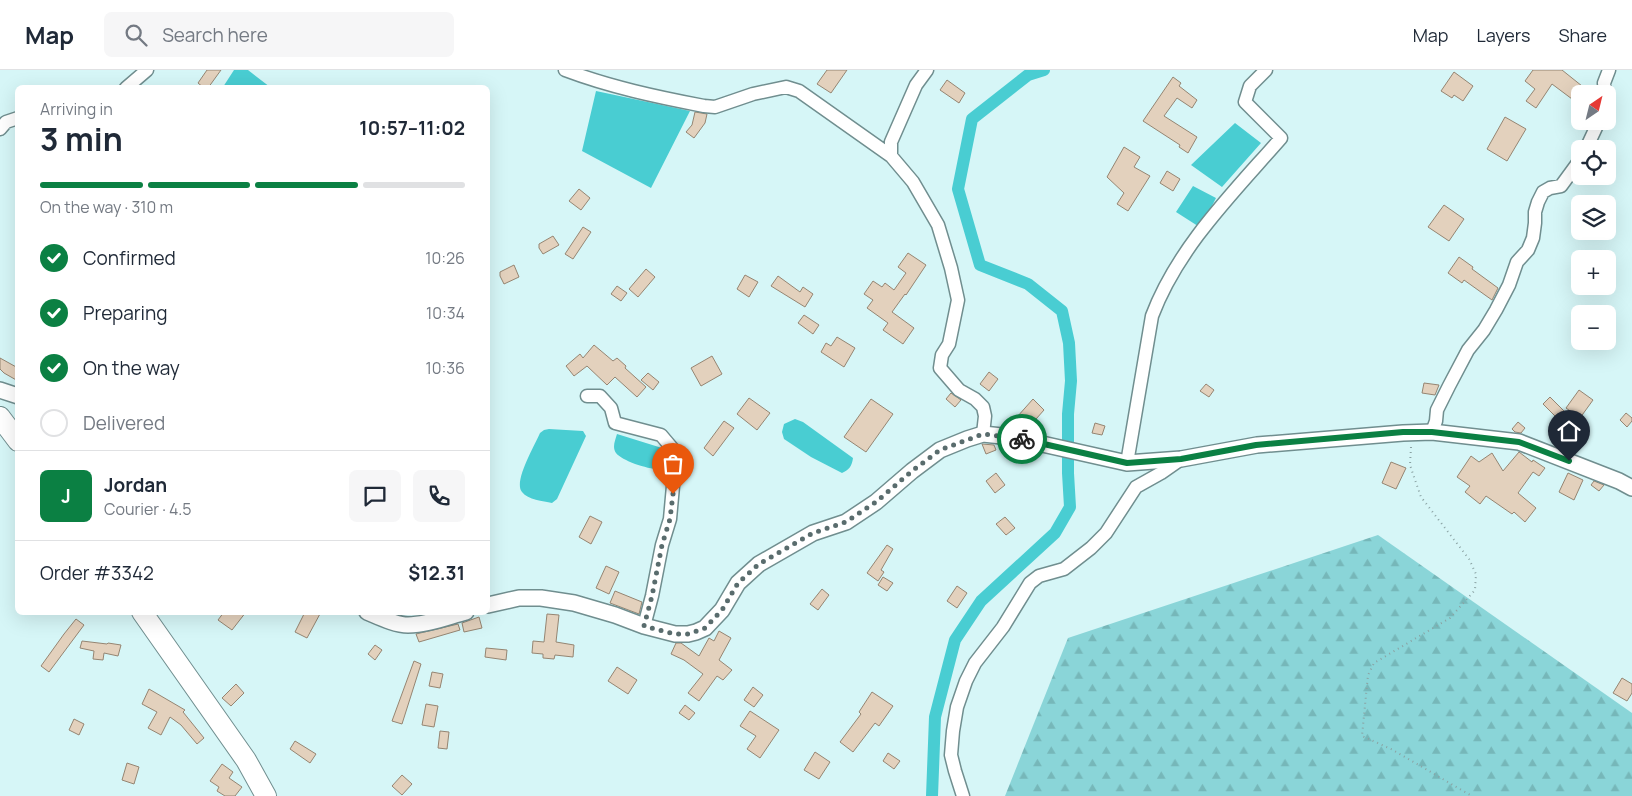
<!DOCTYPE html>
<meta charset="utf-8">
<style>
:root{--surface:#fff;--page:#f6f6f7;--text:#1f2937;--muted:#747a83;--line:#e0e1e3;--accent:#0b8043}
body{margin:0;font-family:Manrope,sans-serif;background:var(--page);color:var(--text);height:100vh;display:flex;flex-direction:column;font-size:19px;white-space:nowrap}
*{box-sizing:border-box;margin:0}
p{font-size:16px;color:var(--muted)}
.icon{flex:none;width:28px;height:28px;fill:none;stroke:currentColor;stroke-width:2;stroke-linecap:round;stroke-linejoin:round}
.map{position:relative;flex:1;overflow:hidden}
.details{position:absolute;left:15px;top:15px;width:475px;height:530px;display:flex;flex-direction:column;background:var(--surface);border-radius:8px;box-shadow:0 5px 20px #0002}
.details>*{flex:none}
.needle{width:32px;rotate:35deg}
.tools{position:absolute;left:1571px;top:15px;display:grid;gap:10px}
.tools a{display:grid;place-items:center;width:45px;height:45px;border-radius:8px;background:var(--surface);box-shadow:0 5px 20px #0002;font-size:25px}
.pin{position:absolute;display:grid;place-items:center;width:42px;height:42px;color:#fff;margin:-51px -21px;border-radius:50% 50% 50% 0;rotate:-45deg;box-shadow:0 0 5px #0007}
.pin .icon{rotate:45deg}
.courier{position:absolute;display:grid;place-items:center;width:50px;height:50px;margin:-25px;border:4px solid #0b8043;border-radius:50%;background:#fff;color:#222;box-shadow:0 1px 6px #0007}
.headline em{font-style:normal;font-weight:700}
.headline div{display:flex;flex-direction:column-reverse}
.headline{display:flex;align-items:center;justify-content:space-between;height:85px;padding:0 25px}
h1{font-size:32px;font-weight:700;line-height:38px}
.bar{display:grid;grid-template-columns:repeat(4,1fr);gap:8px 5px;align-content:center;height:60px;padding:0 25px}
.bar i{height:6px;border-radius:4px;background:var(--line)}
.bar .current{background:var(--accent)}
.bar p{grid-column:span 4}
.line{display:flex;align-items:center;gap:12px;padding:0 25px;border-top:1px solid var(--line)}
.line div{flex:1}
.round{display:grid;place-items:center;flex:none;width:52px;height:52px;border-radius:8px;background:var(--page)}
ol{padding:0 25px;list-style:none}
li{display:flex;align-items:center;gap:15px;height:55px}
li p{margin-inline-start:auto}
li .icon{padding:5px;border-radius:50%;background:var(--accent);color:#fff;stroke-width:4}
li:last-child{color:var(--muted)}
li i{width:28px;height:28px;border:2px solid var(--line);border-radius:50%}
header{display:flex;align-items:center;gap:30px;box-sizing:border-box;height:70px;padding:0 25px;background:var(--surface);border-bottom:1px solid var(--line)}
header strong{font-size:24px}
nav{display:flex;gap:28px;margin-inline-start:auto;font-size:18px}
.search{width:350px;height:45px;background:var(--page);display:flex;align-items:center;gap:12px;box-sizing:border-box;padding:0 18px;border-radius:8px;color:var(--muted);font-size:19px}
.map>svg:first-child{display:block}
.forest{fill:url(#forest-firs)}
.water{fill:#49cdd2}
.lines{fill:none;stroke-linecap:round;stroke-linejoin:round}
.canal{stroke:#49cdd2;stroke-width:12}
.building{fill:#e3d1bd;stroke:#958572}
.minor-casing{stroke:#708e8f;stroke-width:15}
.tertiary-casing{stroke:#708e8f;stroke-width:18}
.trunk-casing{stroke:#708e8f;stroke-width:22}
.path{stroke:#8aa2a3;stroke-width:2;stroke-dasharray:1 4;stroke-linecap:butt}
.minor{stroke:#fff;stroke-width:12}
.tertiary{stroke:#fff;stroke-width:15}
.trunk{stroke:#fff;stroke-width:20}
.done{stroke:#596c6d;stroke-width:5;stroke-dasharray:0 9}
.route{stroke:#0b8043;stroke-width:6}
</style>
<header>
<strong>Map</strong>
<div class="search"><svg class="icon" aria-label="search" viewBox="0 0 24 24"><circle cx="10" cy="10" r="6"/><path d="M15 15l6 6"/></svg>Search here</div>
<nav><a>Map</a><a>Layers</a><a>Share</a></nav>
</header>
<div class="map">
<svg width="1632" height="726" viewBox="0 0 1632 726">
<defs>
<pattern id="forest-firs" width="22" height="20" patternUnits="userSpaceOnUse" patternTransform="scale(1.25)"><rect width="22" height="20" fill="#8ad5d8"/><path d="M5 1l3.5 6h-7zM16 11l3.5 6h-7z" fill="#76b7b9"/></pattern>
</defs>
<rect width="100%" height="100%" fill="#d6f6f7"/>
<!-- forest -->
<path class="forest" d="M1378 465 1632 643V726H1005L1068 568Z"/>
<!-- water -->
<path class="water" d="M234 0H248L270 17H223Z
M596 21 690 41 651 118 582 81Z
M1235 53 1261 73 1222 117 1191 95Z
M1193 116 1216 128 1201 158 1176 142Z
M795 349 803 352 853 388C852 396 849 400 842 403L811 387 784 369 782 362 784 354Z
M549 359 583 361 586 366 557 429 552 433C543 431 528 430 522 422 513 412 535 375 540 363L544 360Z
M617 364 662 378 669 387 667 395C665 397 663 398 660 399 650 400 622 391 616 383 612 377 615 371 617 364Z"/>
<g class="lines">
<!-- canal -->
<path class="canal" d="M932 726 935 647 955 570 981 531 1055 463 1070 437 1068 403V344L1071 311 1069 273 1062 241 1028 214 980 195 958 119 972 49 1028 5 1044 0"/>
</g>
<!-- building -->
<path class="building" d="M207 0H221L208 18H204L198 13Z
M827 0H847L831 23 817 14Z
M1533 0H1562L1592 24H1580V35L1552 14 1536 38 1526 31 1535 19 1525 11Z
M1454 2 1473 16 1463 31 1454 25 1452 28 1441 21Z
M1173 7 1181 13 1179 16 1197 30 1192 38 1177 28 1164 46 1197 67 1188 83 1179 77 1180 75 1143 51Z
M947 10 965 23 959 33 940 20Z
M695 42 707 44 705 53 694 68 686 62 692 55Z
M1505 47 1526 59 1507 91 1487 79Z
M1124 77 1140 87 1134 97 1150 106 1128 141 1117 134 1124 123 1107 107Z
M1167 101 1180 109 1173 121 1160 113Z
M579 119 590 128 581 140 569 131Z
M1444 135 1464 149 1449 171 1428 157Z
M583 157 591 162 573 189 565 184Z
M553 166 559 175 543 184 539 178V174Z
M908 183 926 195 906 225 905 224 892 242 914 258 903 274 883 260 888 253 867 238 873 230 864 224 873 211 882 217 885 213 894 220 906 203 898 197Z
M1459 187 1473 197 1472 199 1498 218 1492 230 1464 210 1462 213 1448 203Z
M514 195 519 207 504 214 500 206V202Z
M646 199 655 207 638 227 629 219Z
M745 205 758 212 749 227 737 219Z
M778 206 800 222 803 217 813 224 805 237 771 216Z
M617 216 627 223 621 231 611 224Z
M804 245 819 255 813 264 798 253Z
M837 267 855 278 844 297 821 282 826 273 831 276Z
M594 275 613 291 617 288 626 296 625 298 646 317 637 327 615 307 607 315 587 296 574 306 566 296 580 284 583 288Z
M712 286 722 304 701 316 691 298Z
M0 288 18 298V311L4 303 0 299Z
M989 302 998 309 989 321 980 314Z
M648 303 659 312 653 320 641 310Z
M1424 313 1439 315 1435 325 1422 323Z
M1206 314 1214 320 1209 327 1200 321Z
M1579 320 1593 330 1580 348 1566 338Z
M951 323 961 330 955 337 946 329Z
M1550 327 1570 347 1560 361 1552 356 1557 348 1543 334Z
M749 328 770 343 757 360 737 344Z
M871 329 893 344 866 382 844 367Z
M1033 329 1044 340 1029 357 1017 347Z
M1626 343 1632 348V351L1627 357 1620 350Z
M724 351 734 358 713 386 704 378Z
M1518 352 1525 358 1521 363 1515 362 1512 359Z
M1095 353 1105 356 1102 365 1092 363Z
M982 374 994 375 996 380 986 384Z
M1519 382 1532 392 1533 390 1545 398 1539 406 1533 402 1518 423 1536 438 1525 452 1514 442 1512 444 1486 426 1480 434 1465 422 1470 416 1457 407 1471 386 1479 392 1492 383 1503 401Z
M1391 392 1406 398 1396 419 1382 413Z
M996 403 1005 415 995 423 986 411Z
M1568 403 1583 410 1574 430 1559 422Z
M1594 411 1604 415 1599 421 1591 415Z
M590 446 602 452 591 474 579 467Z
M1005 447 1015 458 1006 465 996 454Z
M887 475 893 479 881 500 884 502 878 511 867 503Z
M606 496 619 502 609 524 596 518Z
M883 507 893 513 887 521 878 515Z
M957 516 967 523 957 538 947 531Z
M822 519 829 525 818 540 810 534Z
M615 521 642 532 639 544 610 533Z
M224 542H246L232 560 218 550Z
M305 542H321L307 568 295 562Z
M547 544 559 545 556 572 574 575 573 587 555 585 554 589 543 588V584L532 583 533 571 544 572Z
M479 547 482 558 464 562 462 553Z
M76 549 84 555 49 602 41 596 64 564Z
M458 554 460 560 419 572 416 564Z
M719 561 731 568 719 590 732 600 723 610 717 606 699 631 688 623 703 604 684 590 671 584 676 573H681L699 586 709 568 714 571Z
M82 571 107 574 108 573 121 575 118 586 104 583 103 590 93 589 94 581 80 578Z
M375 575 382 580 375 590 368 584Z
M486 578 507 580 506 590 485 587Z
M414 591 421 594 402 654 392 651Z
M617 597 637 610 628 624 608 611Z
M432 602 443 604 440 618 429 616Z
M1622 608 1632 614V623L1627 631 1613 623Z
M236 614 244 623 231 636 222 628Z
M753 617 763 625 754 637 744 630Z
M149 619 185 640 183 642 204 668 197 674 181 655 170 647 161 665 148 658 157 642 142 634Z
M872 622 893 636 879 656 875 653 853 682 840 672 861 644 859 642Z
M426 634 438 636 434 657 422 655Z
M685 635 695 643 689 650 679 643Z
M750 641 779 660 760 688 747 679 756 666 740 656Z
M74 649 84 654 79 665 69 660Z
M440 661 449 662 447 679 438 678Z
M295 671 316 684 310 693 290 679Z
M815 682 830 692 819 709 804 700Z
M888 683 900 691 894 699 883 691Z
M127 693 139 697 134 714 122 710Z
M222 694 233 702 229 708 242 717 235 726H225L217 721 219 717 210 711Z
M402 705 412 714 402 725 392 716Z"/>
<g class="lines">
<!-- minor casing -->
<g class="minor-casing">
<path id="minor" d="M565 0C610 17 657 27 704 36L715 37 753 24 786 17 799 21 891 86
M927 0 916 15 891 72V86L913 112 938 155 951 198 958 230 949 274 942 285 940 298 959 320 975 329 983 337 985 346 983 364
M126 18 147 0
M1605 24 1604 13 1609 0
M0 59 6 52 18 48
M1586 79 1599 51
M587 326H600L611 338 615 353 661 365 672 378 675 394 670 449 662 475 652 526 644 556
M1432 362 1436 351 1437 340 1449 316 1468 280 1484 260 1496 240 1509 215 1517 192 1528 180 1533 168 1535 153V142L1538 132 1543 122 1550 118 1561 116 1580 90
M1127 393 1152 246C1178 177 1233 123 1281 68L1245 32 1250 16 1266 0
M963 726 955 701 951 685 953 661 957 637 966 611 975 593 1003 557 1030 513 1039 506 1064 499 1091 478 1106 463 1136 417 1161 403 1181 389"/>
</g>
<!-- tertiary casing -->
<g class="tertiary-casing">
<path id="tertiary" d="M0 320 18 326
M488 535 519 528H541L574 533 615 545 644 556 675 564H688L696 562 705 558 722 540 738 513 759 494 813 463 846 452 876 432 912 401 940 380 967 369 983 364 1011 367 1127 393 1181 389 1257 375 1403 363 1432 362 1519 372 1619 411 1632 418
M367 542C379 547 395 555 408 555 427 555 447 547 466 542"/>
</g>
<!-- trunk casing -->
<g class="trunk-casing">
<path id="trunk" d="M0 347 18 371
M142 542 246 690 266 726"/>
</g>
<!-- path -->
<path class="path" d="M1411 377 1410 395 1415 410 1421 427 1469 489 1476 504 1475 520 1450 548 1374 593 1368 605 1362 666 1391 679 1472 726"/>
<!-- minor -->
<use href="#minor" class="minor"/>
<!-- tertiary -->
<use href="#tertiary" class="tertiary"/>
<!-- trunk -->
<use href="#trunk" class="trunk"/>
</g>
<g class="lines">
<!-- done -->
<path class="done" d="M673 424 670 449 662 475 652 526 644 556 675 564H688L705 558 722 540 738 513 759 494 813 463 846 452 876 432 912 401 940 380 983 364 1022 369"/>
<!-- route -->
<path class="route" d="M1022 369 1127 393 1181 389 1256 375 1403 362H1432L1519 372 1569 391"/>
</g>
</svg>
<div class="tools">
<a><svg class="needle" viewBox="-14 -14 28 28"><path d="M0-13l5 13h-10z" fill="#e53935"/><path d="M0 13l5-13h-10z" fill="#747a83"/></svg></a>
<a><svg class="icon" aria-label="locate" viewBox="0 0 24 24"><circle cx="12" cy="12" r="6"/><path d="M12 2v4M12 18v4M2 12h4M18 12h4"/></svg></a>
<a><svg class="icon" aria-label="layers" viewBox="0 0 24 24"><path d="M12 4l9 5-9 5-9-5zM3 14l9 5 9-5"/></svg></a>
<a>+</a>
<a>−</a>
</div>
<div class="pin" style="left:673px;top:424px;background:#ea580c"><svg class="icon" aria-label="bag" viewBox="0 0 24 24"><path d="M5 8h14l-1 12H6zM9 8a3 3 0 0 1 6 0"/></svg></div>
<div class="pin" style="left:1569px;top:391px;background:#1f2937"><svg class="icon" aria-label="home" viewBox="0 0 24 24"><path d="M3 11l9-7 9 7M6 9v11h12V9"/></svg></div>
<div class="courier" style="left:1022px;top:369px"><svg class="icon" aria-label="bike" viewBox="0 0 24 24"><circle cx="6" cy="16" r="4"/><circle cx="18" cy="16" r="4"/><path d="M6 16l4-8h5l3 8M10 8l3 8H6M13 5h3"/></svg></div>
<section class="details">
<div class="headline"><div><h1>3 min</h1><p>Arriving in</p></div><em>10:57–11:02</em></div>
<div class="bar"><i class="current"></i><i class="current"></i><i class="current"></i><i></i><p>On the way · 310 m</p></div>
<ol>
<li><svg class="icon" aria-label="check" viewBox="0 0 24 24"><path d="M5 12l5 5 9-10"/></svg>Confirmed<p>10:26</p></li>
<li><svg class="icon" aria-label="check" viewBox="0 0 24 24"><path d="M5 12l5 5 9-10"/></svg>Preparing<p>10:34</p></li>
<li><svg class="icon" aria-label="check" viewBox="0 0 24 24"><path d="M5 12l5 5 9-10"/></svg>On the way<p>10:36</p></li>
<li><i></i>Delivered</li>
</ol>
<div class="line" style="height:90px"><b class="round" style="background:var(--accent);color:#fff">J</b><div><b>Jordan</b><p>Courier · 4.5</p></div><a class="round"><svg class="icon" aria-label="chat" viewBox="0 0 24 24"><path d="M4 5h16v11H9l-5 4z"/></svg></a><a class="round"><svg class="icon" aria-label="phone" viewBox="0 0 24 24"><path d="M5 4h4l2 5-3 2q2 4 5 5l2-3 5 2v4C11 20 4 13 5 4z"/></svg></a></div>
<div class="line" style="height:65px"><div>Order #3342</div><b>$12.31</b></div>
</section>
</div>
